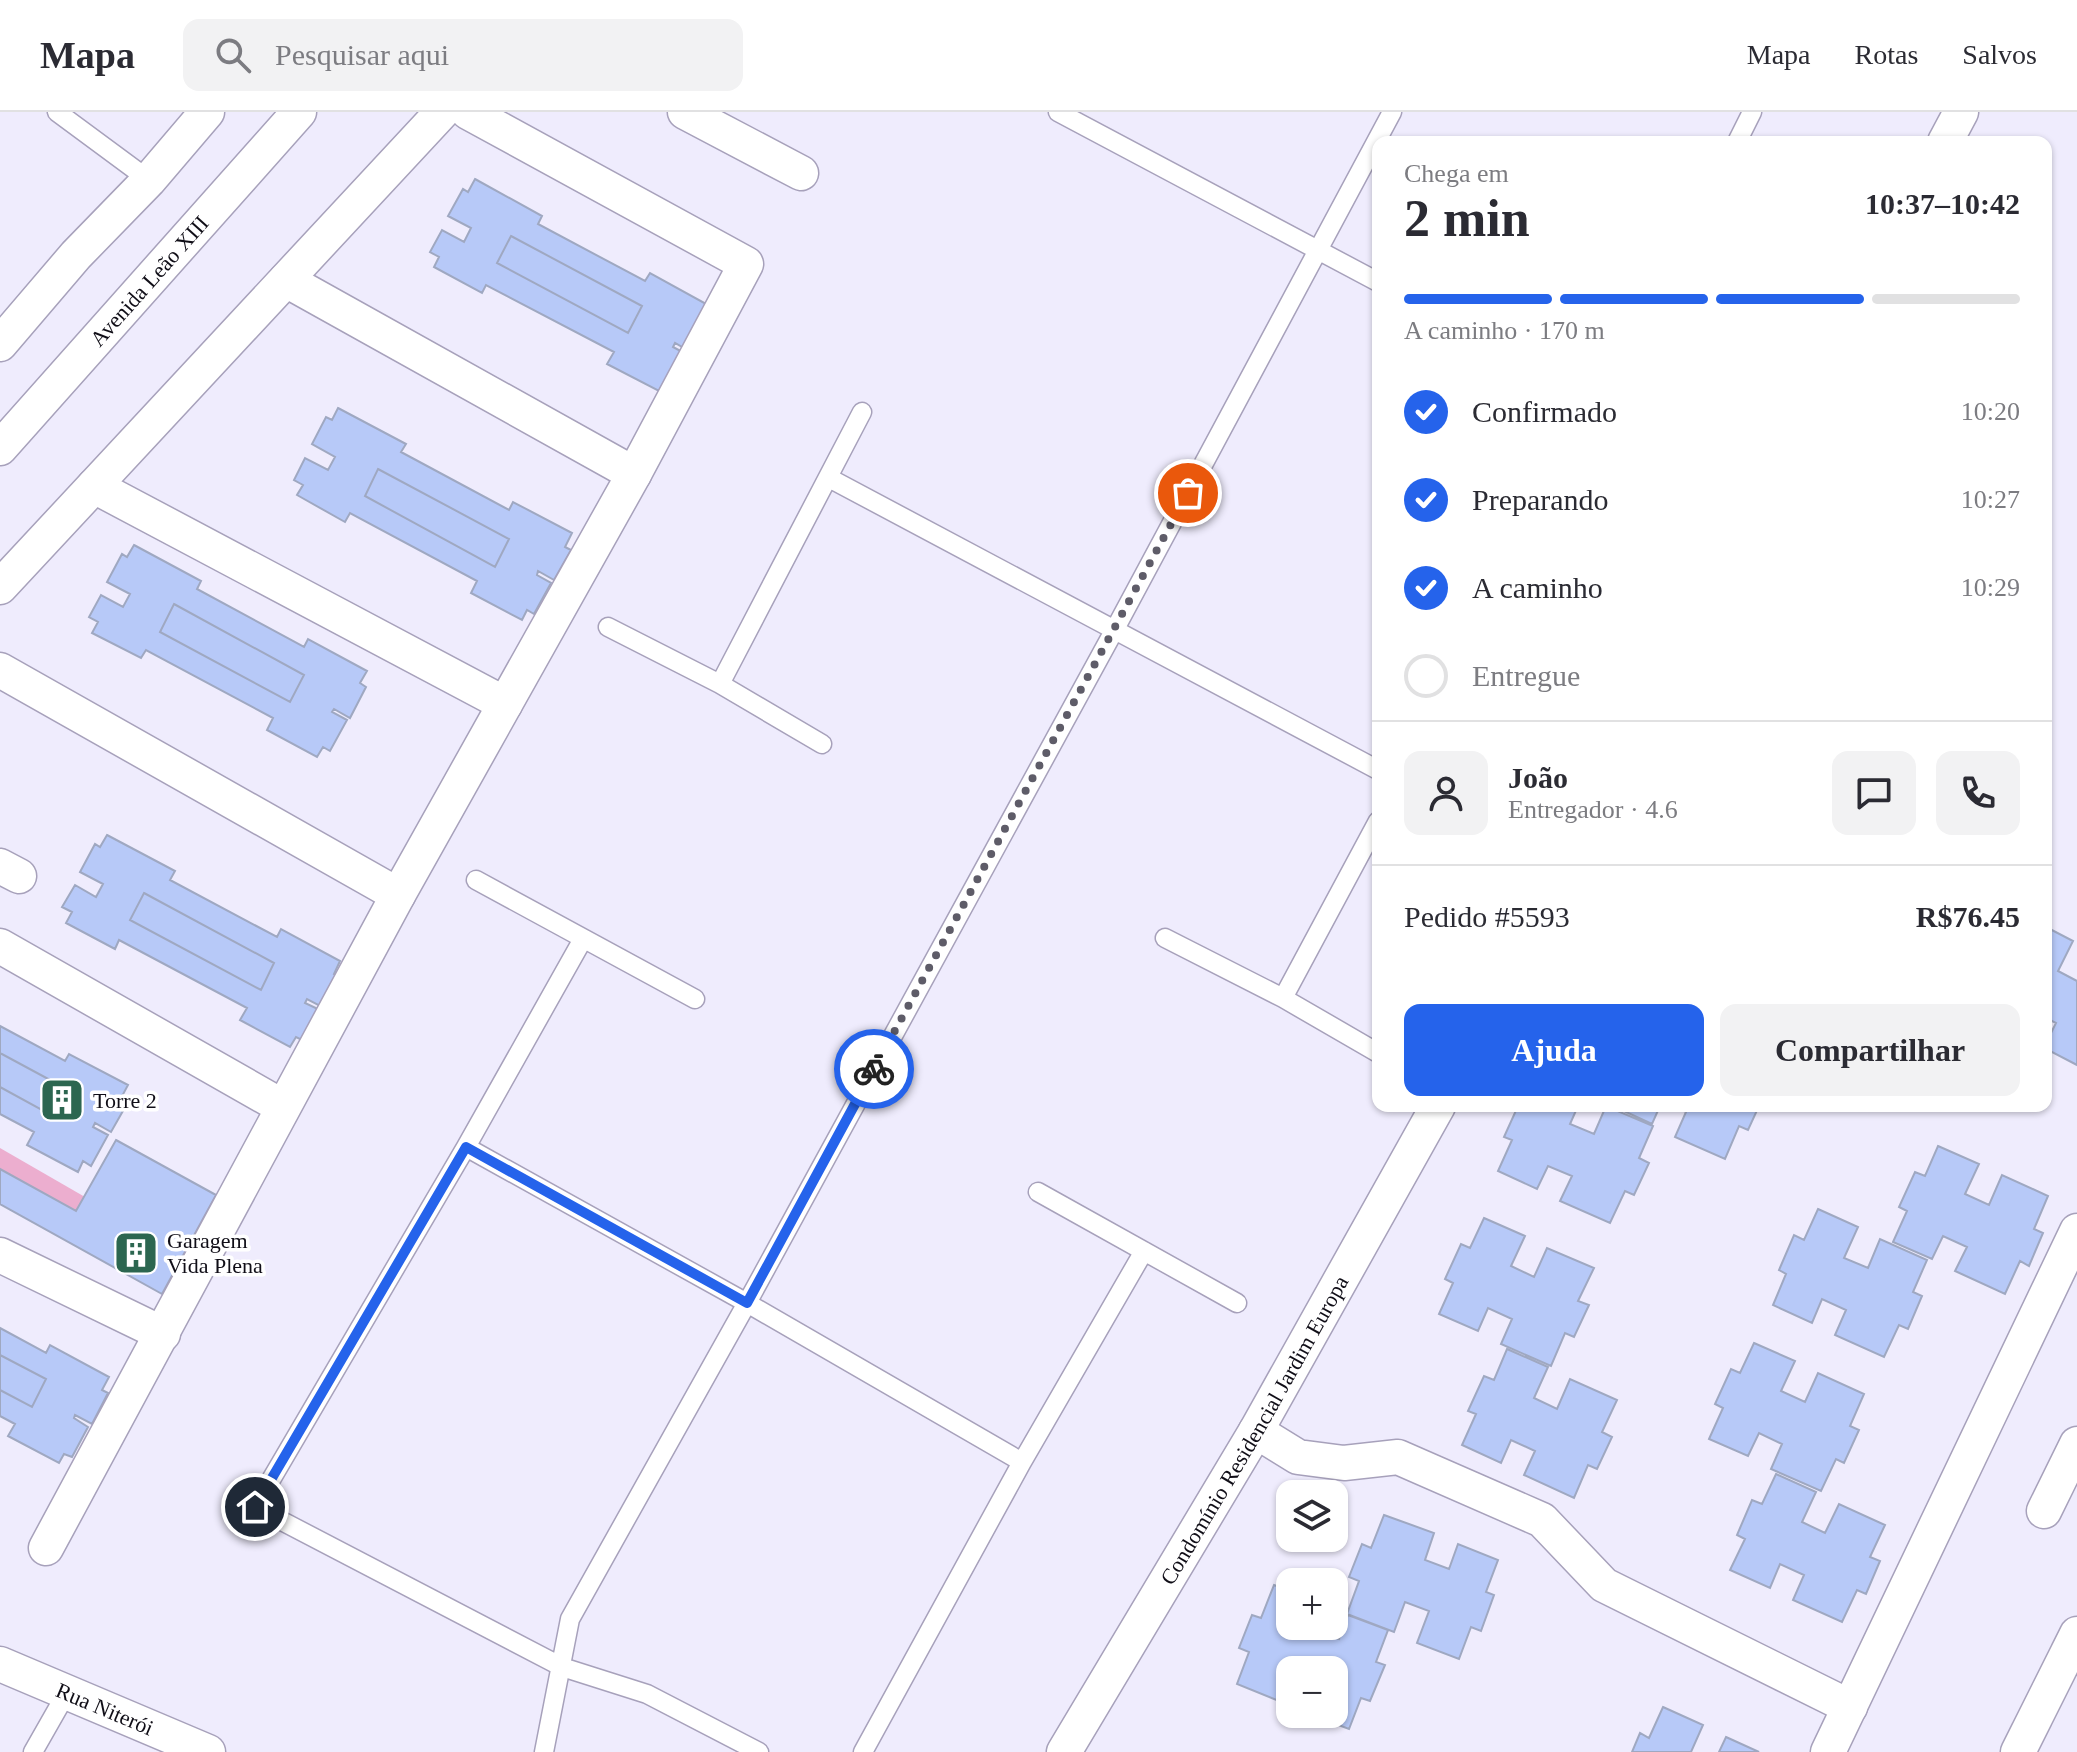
<!DOCTYPE html>
<html lang="pt">
<meta charset="utf-8">
<style>
:root{--surface:#fff;--page:#f2f2f3;--text:#2b2b33;--muted:#7c7c81;--line:#e1e1e2;--accent:#2563eb}
body{margin:0;font-family:"Times New Roman",serif;background:var(--page);color:var(--text);height:100vh;display:flex;flex-direction:column;font-size:30px;white-space:nowrap}
*{box-sizing:border-box;margin:0}
p{font-size:26px;color:var(--muted)}
.icon{flex:none;width:44px;height:44px;fill:none;stroke:currentColor;stroke-width:2;stroke-linecap:round;stroke-linejoin:round}
.map{position:relative;flex:1;overflow:hidden}
.side{position:absolute;left:1372px;top:24px;width:680px;height:976px;display:flex;flex-direction:column;background:var(--surface);border-radius:16px;box-shadow:0 2px 6px #0004}
.side>*{flex:none}
.controls{position:absolute;left:1276px;top:1368px;display:grid;gap:16px}
.controls a{display:grid;place-items:center;width:72px;height:72px;border-radius:16px;background:var(--surface);box-shadow:0 2px 6px #0004;font-size:40px}
.pin{position:absolute;display:grid;place-items:center;width:68px;height:68px;color:#fff;margin:-34px;border:4px solid #fff;border-radius:50%;box-shadow:0 2px 8px #0007}
.courier{position:absolute;display:grid;place-items:center;width:80px;height:80px;margin:-40px;border:6px solid #2563eb;border-radius:50%;background:#fff;color:#222;box-shadow:0 2px 10px #0007}
.summary em{font-style:normal;font-weight:600}
.summary div{display:flex;flex-direction:column-reverse}
.summary{display:flex;align-items:center;justify-content:space-between;height:136px;padding:0 32px}
h1{font-size:52px;font-weight:600;line-height:60px}
.bar{display:grid;grid-template-columns:repeat(4,1fr);gap:12px 8px;align-content:center;height:96px;padding:0 32px}
.bar i{height:10px;border-radius:6px;background:var(--line)}
.bar .current{background:var(--accent)}
.bar p{grid-column:span 4}
.line{display:flex;align-items:center;gap:20px;padding:0 32px;border-top:2px solid var(--line)}
.line div{flex:1}
.round{display:grid;place-items:center;flex:none;width:84px;height:84px;border-radius:16px;background:var(--page)}
ol{padding:0 32px;list-style:none}
li{display:flex;align-items:center;gap:24px;height:88px}
li p{margin-inline-start:auto}
li .icon{padding:8px;border-radius:50%;background:var(--accent);color:#fff;stroke-width:4}
li:last-child{color:var(--muted)}
li i{width:44px;height:44px;border:4px solid var(--line);border-radius:50%}
.primary-button{display:flex;gap:16px;margin-top:auto;padding:16px 32px}
.primary-button a{flex:1;height:92px;border-radius:16px;background:var(--accent);color:#fff;font-size:32px;font-weight:600;line-height:92px;text-align:center}
.primary-button a+a{background:var(--page);color:var(--text)}
header{display:flex;align-items:center;gap:48px;box-sizing:border-box;height:112px;padding:0 40px;background:var(--surface);border-bottom:2px solid var(--line)}
header strong{font-size:38px}
nav{display:flex;gap:44px;margin-inline-start:auto;font-size:28px}
.search{width:560px;height:72px;background:var(--page);display:flex;align-items:center;gap:20px;box-sizing:border-box;padding:0 28px;border-radius:16px;color:var(--muted);font-size:30px}
.map>svg:first-child{display:block}
.green{fill:#ecaecf}
.building{fill:#b7c9f8;stroke:#9fa8c1;stroke-width:2}
.lines{fill:none;stroke-linecap:round;stroke-linejoin:round}
.lane-casing{stroke:#a7a1bb;stroke-width:21}
.street-casing{stroke:#a7a1bb;stroke-width:37}
.lane{stroke:#fff;stroke-width:18}
.street{stroke:#fff;stroke-width:34}
.done{stroke:#5e5c68;stroke-width:8;stroke-dasharray:0 14.4}
.route{stroke:#2563eb;stroke-width:10}
.labels{text-anchor:middle;stroke-width:7;stroke-linejoin:round;paint-order:stroke}
.street-label{font-size:22px;fill:#100e17;stroke:#fff}
.poi-label{font-size:22px;fill:#100e17;stroke:#fff;text-anchor:start}
</style>
<header>
<strong>Mapa</strong>
<div class="search"><svg class="icon" aria-label="search" viewBox="0 0 24 24"><circle cx="10" cy="10" r="6"/><path d="M15 15l6 6"/></svg>Pesquisar aqui</div>
<nav><a>Mapa</a><a>Rotas</a><a>Salvos</a></nav>
</header>
<div class="map">
<svg width="2077" height="1640" viewBox="0 0 2077 1640">
<rect width="100%" height="100%" fill="#efecfd"/>
<!-- green -->
<path class="green" d="M0 1036 85 1085 76 1099 0 1057Z"/>
<!-- building -->
<path class="building" d="M475 67 542 104 538 112 645 169 650 161 708 193 691 240 675 231 673 235 688 243 671 273 664 270 659 279 607 252 614 240 486 173 482 181 434 155 439 145 430 140 442 118 464 130 471 116 448 104 463 77 468 80Z
M511 124 642 194 628 221 497 151Z
M338 296 406 332 401 340 509 398 513 390 572 421 565 435 571 438 554 468 538 459 537 463 551 471 534 502 527 498 522 508 471 481 477 469 350 401 345 410 297 383 303 373 294 368 305 346 328 358 335 345 312 332 326 305 332 308Z
M378 357 509 427 495 455 365 384Z
M134 433 201 469 197 477 304 535 308 527 367 559 360 571 366 575 350 606 334 597 332 600 347 608 330 639 323 635 317 645 267 618 273 606 146 538 141 546 92 521 98 510 89 505 101 483 123 495 130 482 107 470 122 442 127 445Z
M174 492 304 563 290 590 160 520Z
M107 723 175 759 170 768 277 825 281 817 340 849 334 862 340 865 324 896 307 887 305 891 320 898 304 929 296 925 290 935 240 908 247 896 119 828 115 837 66 811 72 800 62 795 75 773 96 785 103 772 80 760 95 732 100 735Z
M144 781 274 851 261 878 130 808Z
M2046 815 2073 829 2058 859 2077 869V953L2046 937V931L2056 911 2046 906Z
M0 914 65 949 69 942 128 973 121 986 128 990 111 1020 95 1011 93 1015 108 1023 91 1054 83 1049 78 1060 27 1033 34 1020 0 1002Z
M0 941 65 976 51 1003 0 975Z
M1518 994H1578L1570 1012 1594 1022 1606 994 1653 1014 1639 1046 1649 1051 1634 1083 1625 1079 1610 1111 1560 1089 1572 1064 1548 1054 1537 1077 1498 1059 1512 1028 1504 1025Z
M1613 994H1660L1652 1012Z
M1673 994H1759L1748 1018 1739 1014 1725 1047 1675 1025 1686 1000Z
M116 1028 216 1083 162 1182 0 1092V1057L76 1099Z
M1938 1034 1979 1052 1965 1082 1989 1093 2002 1063 2048 1084 2034 1117 2043 1121 2029 1154 2020 1149 2005 1182 1955 1159 1967 1135 1943 1124 1932 1147 1893 1130 1907 1099 1899 1095 1915 1060 1925 1064Z
M1818 1097 1858 1115 1844 1146 1868 1156 1880 1127 1927 1148 1913 1180 1922 1184 1908 1217 1899 1213 1884 1245 1835 1223 1846 1198 1822 1187 1812 1211 1773 1193 1786 1162 1779 1158 1794 1123 1804 1128Z
M1484 1106 1525 1124 1511 1154 1534 1165 1547 1136 1594 1156 1578 1189 1589 1193 1574 1225 1565 1221 1551 1254 1501 1232 1512 1207 1488 1196 1478 1219 1439 1202 1453 1171 1445 1167 1461 1132 1470 1136Z
M0 1216 46 1241 50 1233 109 1265 102 1278 108 1281 92 1312 75 1303 74 1306 88 1315 72 1345 64 1342 59 1351 8 1324 15 1312 0 1304Z
M1754 1231 1795 1249 1781 1279 1805 1290 1818 1261 1864 1282 1850 1314 1859 1318 1844 1351 1836 1347 1821 1379 1771 1357 1782 1332 1759 1321 1748 1344 1709 1327 1723 1296 1715 1292 1731 1257 1740 1261Z
M1507 1237 1548 1255 1534 1286 1557 1297 1570 1267 1617 1288 1602 1320 1612 1325 1597 1357 1588 1353 1574 1386 1524 1363 1535 1339 1511 1328 1501 1351 1462 1333 1476 1302 1468 1299 1484 1264 1494 1268Z
M0 1243 46 1267 32 1295 0 1278Z
M1776 1362 1816 1380 1802 1410 1825 1421 1839 1392 1885 1413 1870 1445 1880 1449 1866 1482 1857 1478 1842 1510 1793 1488 1804 1463 1780 1452 1770 1476 1730 1458 1745 1427 1737 1423 1752 1388 1762 1392Z
M1384 1403 1434 1421 1425 1448 1449 1457 1458 1432 1498 1448 1486 1480 1494 1483 1481 1519 1471 1515 1459 1547 1417 1531 1429 1499 1405 1490 1394 1520 1347 1502 1359 1469 1349 1465 1362 1432 1371 1436Z
M1274 1473 1290 1479V1514H1316L1314 1518 1339 1527 1348 1503 1388 1518 1376 1550 1385 1553 1370 1589 1361 1586 1349 1617 1309 1602H1334V1558H1290V1576L1284 1591 1237 1572 1249 1540 1239 1536 1252 1503 1261 1506Z
M1663 1595 1703 1613 1691 1640H1632L1640 1621 1649 1626Z
M1726 1625 1759 1640H1719Z"/>
<g class="lines">
<!-- lane casing -->
<g class="lane-casing">
<path id="lane" d="M57 0 149 68
M1058 0 1378 170
M1737 30 1752 0
M829 366 1378 658
M608 515 720 572 822 632
M720 572 862 300
M476 768 695 887
M1165 826 1283 886 1378 941
M583 827 466 1035 255 1395 562 1555 647 1582 759 1640
M1283 886 1378 709
M466 1035 747 1191 1022 1350
M1038 1080 1237 1191
M33 1640 66 1582
M544 1640 570 1507 747 1191 1115 517 1392 0
M863 1640 1022 1350 1144 1139"/>
</g>
<!-- street casing -->
<g class="street-casing">
<g id="street">
<path d="M685 0 801 61"/>
<path d="M1945 30 1961 0"/>
<path d="M286 168 634 362"/>
<path d="M0 232 76 143 149 68 207 0"/>
<path id="s1" d="M0 336 299 0"/>
<path d="M94 374 505 592"/>
<path d="M0 475 442 0"/>
<path d="M0 558 398 783"/>
<path d="M0 754 19 764"/>
<path d="M0 834 283 995"/>
<path d="M0 1143 163 1222"/>
<path d="M1256 1319 1298 1345 1344 1351 1398 1345 1542 1408 1604 1473 1850 1595"/>
<path d="M2044 1399 2077 1332"/>
<path d="M46 1436 398 783 634 362 746 152 468 0"/>
<path id="s2" d="M0 1552 208 1640"/>
<path id="s3" d="M1064 1640 1256 1319 1438 994"/>
<path d="M1828 1640 2077 1119"/>
<path d="M2018 1640 2077 1522"/>
</g>
</g>
<!-- lane -->
<use href="#lane" class="lane"/>
<!-- street -->
<use href="#street" class="street"/>
</g>
<g class="lines">
<!-- done -->
<path class="done" d="M874 957 1188 381"/>
<!-- route -->
<path class="route" d="M255 1395 466 1035 747 1191 874 957"/>
</g>
<!-- icons -->
<defs>
<g id="building-square" transform="scale(2.3)"><rect x="-9" y="-9" width="18" height="18" rx="4" fill="#2c6650" stroke="#fff"/><path d="M-4-6H4V6H1V3H-1V6H-4ZM-2.5-4.3h1.7v1.8h-1.7ZM.8-4.3h1.7v1.8H.8ZM-2.5-1h1.7V.8h-1.7ZM.8-1h1.7V.8H.8Z" fill="#fff"/></g>
</defs>
<g fill-rule="evenodd">
<use href="#building-square" x="62" y="988"/>
<use href="#building-square" x="136" y="1141"/>
</g>
<g class="labels">
<!-- street labels -->
<g class="street-label">
<text dy="8" stroke="none"><textPath href="#s1" startOffset="224">Avenida Leão XIII</textPath></text>
<text dy="8" stroke="none"><textPath href="#s3" startOffset="374">Condomínio Residencial Jardim Europa</textPath></text>
<text dy="8" stroke="none"><textPath href="#s2" startOffset="114">Rua Niterói</textPath></text>
</g>
<!-- poi labels -->
<g class="poi-label">
<text x="93" y="996">Torre 2</text>
<text x="167" y="1136">Garagem<tspan x="167" dy="25">Vida Plena</tspan></text>
</g>
</g>
</svg>
<div class="controls">
<a><svg class="icon" aria-label="layers" viewBox="0 0 24 24"><path d="M12 4l9 5-9 5-9-5zM3 14l9 5 9-5"/></svg></a>
<a>+</a>
<a>−</a>
</div>
<div class="pin" style="left:1188px;top:381px;background:#ea580c"><svg class="icon" aria-label="bag" viewBox="0 0 24 24"><path d="M5 8h14l-1 12H6zM9 8a3 3 0 0 1 6 0"/></svg></div>
<div class="pin" style="left:255px;top:1395px;background:#1f2937"><svg class="icon" aria-label="home" viewBox="0 0 24 24"><path d="M3 11l9-7 9 7M6 9v11h12V9"/></svg></div>
<div class="courier" style="left:874px;top:957px"><svg class="icon" aria-label="bike" viewBox="0 0 24 24"><circle cx="6" cy="16" r="4"/><circle cx="18" cy="16" r="4"/><path d="M6 16l4-8h5l3 8M10 8l3 8H6M13 5h3"/></svg></div>
<section class="side">
<div class="summary"><div><h1>2 min</h1><p>Chega em</p></div><em>10:37–10:42</em></div>
<div class="bar"><i class="current"></i><i class="current"></i><i class="current"></i><i></i><p>A caminho · 170 m</p></div>
<ol>
<li><svg class="icon" aria-label="check" viewBox="0 0 24 24"><path d="M5 12l5 5 9-10"/></svg>Confirmado<p>10:20</p></li>
<li><svg class="icon" aria-label="check" viewBox="0 0 24 24"><path d="M5 12l5 5 9-10"/></svg>Preparando<p>10:27</p></li>
<li><svg class="icon" aria-label="check" viewBox="0 0 24 24"><path d="M5 12l5 5 9-10"/></svg>A caminho<p>10:29</p></li>
<li><i></i>Entregue</li>
</ol>
<div class="line" style="height:144px"><a class="round"><svg class="icon" aria-label="person" viewBox="0 0 24 24"><circle cx="12" cy="8" r="4"/><path d="M4 21q1-7 8-7t8 7"/></svg></a><div><b>João</b><p>Entregador · 4.6</p></div><a class="round"><svg class="icon" aria-label="chat" viewBox="0 0 24 24"><path d="M4 5h16v11H9l-5 4z"/></svg></a><a class="round"><svg class="icon" aria-label="phone" viewBox="0 0 24 24"><path d="M5 4h4l2 5-3 2q2 4 5 5l2-3 5 2v4C11 20 4 13 5 4z"/></svg></a></div>
<div class="line" style="height:104px"><div>Pedido #5593</div><b>R$76.45</b></div>
<div class="primary-button"><a>Ajuda</a><a>Compartilhar</a></div>
</section>
</div>
